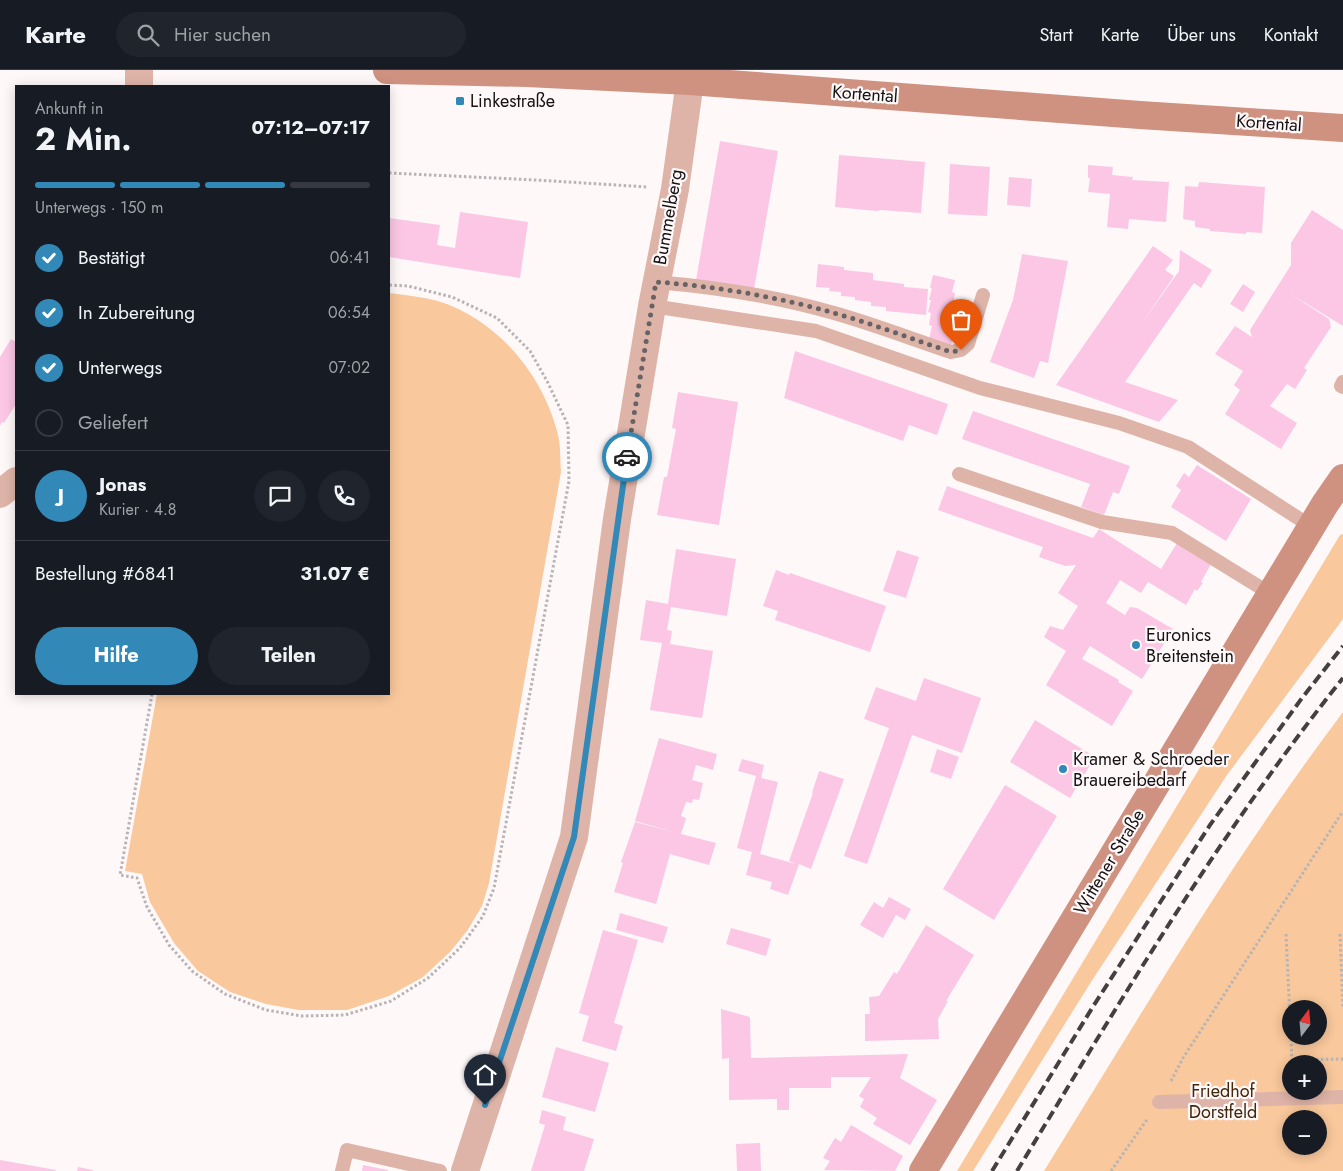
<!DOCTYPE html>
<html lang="de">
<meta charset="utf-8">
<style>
:root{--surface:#171b24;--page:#20242c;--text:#f1f3f6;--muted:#9ea1a6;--line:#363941;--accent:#3289b8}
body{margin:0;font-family:Jost,sans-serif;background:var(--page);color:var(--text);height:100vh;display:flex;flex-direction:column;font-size:19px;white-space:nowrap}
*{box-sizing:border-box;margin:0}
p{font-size:16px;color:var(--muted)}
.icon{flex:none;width:28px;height:28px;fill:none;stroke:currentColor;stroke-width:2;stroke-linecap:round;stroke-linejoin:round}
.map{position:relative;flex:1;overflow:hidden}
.side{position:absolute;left:15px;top:15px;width:375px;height:610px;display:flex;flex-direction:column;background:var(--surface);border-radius:0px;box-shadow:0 2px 12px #0003}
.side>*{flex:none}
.needle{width:32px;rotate:16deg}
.fabs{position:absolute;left:1282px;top:930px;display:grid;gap:10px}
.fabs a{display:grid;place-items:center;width:45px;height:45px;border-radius:50%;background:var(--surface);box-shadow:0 2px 12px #0003;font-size:25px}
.pin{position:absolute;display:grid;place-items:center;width:42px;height:42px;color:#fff;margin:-51px -21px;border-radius:50% 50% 50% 0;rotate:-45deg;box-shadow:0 0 5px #0007}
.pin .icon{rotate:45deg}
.courier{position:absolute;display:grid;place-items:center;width:50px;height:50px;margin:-25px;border:4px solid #3289b8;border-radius:50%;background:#fff;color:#222;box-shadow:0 1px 6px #0007}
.head em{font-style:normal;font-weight:700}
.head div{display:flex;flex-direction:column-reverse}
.head{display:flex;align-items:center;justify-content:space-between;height:85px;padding:0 20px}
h1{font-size:32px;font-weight:700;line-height:38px}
.bar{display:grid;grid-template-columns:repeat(4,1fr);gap:8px 5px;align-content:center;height:60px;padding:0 20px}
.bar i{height:6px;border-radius:4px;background:var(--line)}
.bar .selected{background:var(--accent)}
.bar p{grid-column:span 4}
.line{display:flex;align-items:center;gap:12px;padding:0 20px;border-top:1px solid var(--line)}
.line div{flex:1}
.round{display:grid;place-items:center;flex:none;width:52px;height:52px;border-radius:26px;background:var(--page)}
ol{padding:0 20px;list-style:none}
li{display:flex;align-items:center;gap:15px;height:55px}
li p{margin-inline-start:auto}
li .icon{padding:5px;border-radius:50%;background:var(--accent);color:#fff;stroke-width:4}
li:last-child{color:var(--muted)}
li i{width:28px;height:28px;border:2px solid var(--line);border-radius:50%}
.button{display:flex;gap:10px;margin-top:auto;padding:10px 20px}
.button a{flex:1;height:58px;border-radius:30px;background:var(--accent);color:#fff;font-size:20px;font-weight:700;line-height:58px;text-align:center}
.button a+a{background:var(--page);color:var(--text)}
header{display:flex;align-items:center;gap:30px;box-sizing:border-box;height:70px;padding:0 25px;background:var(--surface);border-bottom:1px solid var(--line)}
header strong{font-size:24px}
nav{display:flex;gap:28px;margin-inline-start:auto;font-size:18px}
.search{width:350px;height:45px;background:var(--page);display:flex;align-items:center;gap:12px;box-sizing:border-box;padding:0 18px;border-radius:28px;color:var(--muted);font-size:19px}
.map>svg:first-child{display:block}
.green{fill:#f9c89c;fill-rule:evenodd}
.building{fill:#fbc7e5}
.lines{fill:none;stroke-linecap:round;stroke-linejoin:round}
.path{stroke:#b8b3b4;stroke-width:3;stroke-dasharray:2.5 2.5;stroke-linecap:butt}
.lane{stroke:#dfb4a8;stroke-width:14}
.street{stroke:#dfb4a8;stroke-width:28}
.secondary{stroke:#cf9180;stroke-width:28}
.rail{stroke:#444041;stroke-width:4;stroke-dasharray:10 5;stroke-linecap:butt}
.done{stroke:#676264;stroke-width:5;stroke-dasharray:0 9}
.route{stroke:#3289b8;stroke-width:6}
.poi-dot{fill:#3289b8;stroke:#fef8f9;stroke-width:2}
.labels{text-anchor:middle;stroke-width:4.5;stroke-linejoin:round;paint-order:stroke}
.street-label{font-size:18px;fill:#151213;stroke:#fef8f9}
.poi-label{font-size:18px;fill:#151213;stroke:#fef8f9;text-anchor:start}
.park-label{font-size:18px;fill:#43270a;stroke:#fef8f9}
</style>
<header>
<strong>Karte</strong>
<div class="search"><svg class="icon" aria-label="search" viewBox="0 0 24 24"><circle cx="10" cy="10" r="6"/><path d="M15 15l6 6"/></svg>Hier suchen</div>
<nav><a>Start</a><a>Karte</a><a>Über uns</a><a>Kontakt</a></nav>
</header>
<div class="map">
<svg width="1343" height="1101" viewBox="0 0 1343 1101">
<rect width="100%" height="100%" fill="#fef8f9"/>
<!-- green -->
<path class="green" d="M389 223C405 225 422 227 438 231 496 249 542 303 557 361 561 374 560 389 561 402L489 813 482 836 467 861 450 882 423 907 389 926 347 940H299L266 934 230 922 198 901 174 873 150 832 142 804 125 801 157 624H389Z
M1343 464V549L1227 705 1091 912 973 1101H957L1340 465Z
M1343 642V1101H1044C1140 946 1233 788 1343 642ZM1291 939H1319V966H1291ZM1291 994H1319V1021H1291ZM1291 1049H1319V1076H1291Z"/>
<!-- building -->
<path class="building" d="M720 71 778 81 754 219 696 210Z
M839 85 925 92 921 143 880 140 877 141 835 137Z
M950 94 990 97 987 146 948 144Z
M1088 95 1113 97 1112 105 1133 107 1132 110 1169 112 1166 152 1129 149 1128 159 1107 157 1110 124 1088 122 1090 108H1088Z
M1009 107 1032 109 1030 137 1007 135Z
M1199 112 1265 117 1262 163 1246 162V164L1210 161V159L1195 157V151L1183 149 1185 116 1198 117Z
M1312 140 1343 160V256L1289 223 1329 249 1331 257 1304 298 1307 300 1295 319 1287 314 1270 336 1297 353 1281 379 1225 344 1240 320 1234 315 1243 301 1215 284 1235 256 1252 267 1250 260 1291 195V173Z
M460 142 528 152 520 208 389 187V148L440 155 437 175 455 178Z
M1153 176 1173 190 1165 200 1174 206 1142 253 1179 201 1180 180 1212 200 1201 218 1194 213 1125 312 1178 330 1159 352 1056 315Z
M1022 184 1068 191 1048 293 1040 291 1034 308 990 292 1013 230Z
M818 194 844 197V200L873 203V210L904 214V217L928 219 926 245 886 241V237L871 236V232L855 230V227L841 226V222L829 221 830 218 816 217Z
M933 205 955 210 952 222 955 223 951 247 955 248 952 261H954L951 275 929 270 932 256 929 255 931 243 928 242 931 230H929L932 218H930Z
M1243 214 1255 222 1243 242 1230 234Z
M11 269 16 272V334L4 353 2 352 0 356V287Z
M795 281 948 334 937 365 909 355 903 371 784 328Z
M678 322 738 332 719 455 657 445 664 407H667L676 359 672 358Z
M973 341 1130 396 1119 424 1113 422 1104 445 1081 437 1090 414 962 369Z
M1197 395 1251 429 1226 471 1171 437 1181 420 1176 416 1184 403 1189 407Z
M947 416 1093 468 1099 459 1161 499 1177 473 1211 494 1201 512 1203 513 1197 521 1195 519 1186 535 1148 512 1141 523 1120 510 1106 533 1125 545 1130 537 1137 538 1173 559 1142 609 1090 576 1082 589 1119 610 1118 612 1133 621 1112 656 1046 615 1066 581 1044 567 1050 556 1063 560 1078 536 1058 523 1076 495 1065 496 1039 487 1043 477 938 440Z
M676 479 736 489 727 546 671 537 667 560 672 561 670 574 713 581 702 648 650 640 662 573 640 570 646 530 668 534Z
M897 480 919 487 906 528 883 521Z
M776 500 789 505 790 503 886 536 870 582 775 550 778 541 763 536Z
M924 608 981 628 962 683 912 665 867 794 844 786 889 658 864 649 876 617 916 631Z
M1035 650 1095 687 1070 728 1010 692Z
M659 668 717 684 713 700 696 695 692 710 703 713 699 730 693 729 692 733 686 732 681 746 686 748 681 764 716 773 709 795 670 784 656 834 614 822 623 793 621 792 635 752 677 763 635 751Z
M937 679 959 687 951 709 930 702Z
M742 689 764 695 761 708 778 712 760 784 796 794 789 791 813 723H812L819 701 844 709 811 799 799 794 788 825 770 819 772 812 746 805 752 782 737 778 756 706 738 701Z
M1005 715 1057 746 994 850 943 819Z
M889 827 911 839 905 850 896 845 883 868 860 855 874 832 883 838Z
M620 843 668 857 663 873 616 860Z
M926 855 974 885 946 931H948L938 949 939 969 865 971V944H870L869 927 879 926 894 902 897 904Z
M731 858 771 869 766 886 726 874Z
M603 860 638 870 614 953 623 956 616 981 582 971 589 946 579 943Z
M721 939 750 947 751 988 908 984 900 1008 937 1030 910 1075 873 1054 877 1048 860 1037 864 1029 859 1026 871 1007H831V1018H789V1040H777V1029L729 1030V988L722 989Z
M556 977 609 993 595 1042 542 1027Z
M542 1040 566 1047 563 1060 594 1069 584 1101H531L545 1055 539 1053Z
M851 1055 903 1086 895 1101 824 1100 830 1091 823 1088 835 1068 841 1072Z
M760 1073 761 1101H737L736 1074Z
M0 1090 56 1100V1101H0Z
M363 1095 388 1100V1101H362Z
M78 1097 93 1100V1101H77Z"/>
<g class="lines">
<!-- path -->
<path class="path" d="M389 103 536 110 648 117
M152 624 120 805 137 808 147 837 169 875 192 901 225 924 266 940 302 946 345 945 391 931 428 908 460 878 483 846 494 818 569 411 568 355 547 311 530 281 497 248 452 227 408 216 389 215
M1286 864 1292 990 1343 989
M1340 864 1343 939
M1171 1011 1183 988 1343 741
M1111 1101 1148 1048"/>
<!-- lane -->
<path class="lane" d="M656 212C714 217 779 227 834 243 873 254 912 269 951 282L961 280 968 274 983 225
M652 236 816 261 980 318 1119 353 1188 377 1312 457
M1343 312 1341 316 1343 317
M959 404 1102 452 1172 463 1271 524
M1159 1032 1343 1027
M342 1101 347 1080 440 1101"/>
<!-- street -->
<path class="street" d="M139 0V16
M0 424 16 411
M465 1101 574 767 617 449 652 236 675 119 690 11"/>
<!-- secondary -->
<path class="secondary" d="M387 0 527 3 690 11 1140 45 1343 58
M923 1101 1325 434 1343 408"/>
<!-- rail -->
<path class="rail" d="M992 1101 1094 935 1210 755 1302 628 1343 576
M1017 1101C1119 933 1220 762 1343 608"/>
</g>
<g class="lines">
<!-- done -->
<path class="done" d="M627 387 656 212C714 216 778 227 834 243 873 254 912 269 951 282L961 280"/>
<!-- route -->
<path class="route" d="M485 1035 574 767 627 387"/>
</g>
<!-- markers -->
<g class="poi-dot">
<rect x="455" y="26" width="10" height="10" rx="2.5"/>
<circle cx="1136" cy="575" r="5"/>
<circle cx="1063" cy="699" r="5"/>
</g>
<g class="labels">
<!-- street labels -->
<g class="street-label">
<text transform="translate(865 24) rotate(4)" y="6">Kortental</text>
<text transform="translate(1269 53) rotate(4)" y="6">Kortental</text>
<text transform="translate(668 147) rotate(-80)" y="6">Bummelberg</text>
<text transform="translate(1109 792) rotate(-59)" y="6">Wittener Straße</text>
</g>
<!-- poi labels -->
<g class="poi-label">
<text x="470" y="37">Linkestraße</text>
<text x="1146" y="571">Euronics<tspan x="1146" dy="21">Breitenstein</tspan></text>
<text x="1073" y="695">Kramer &amp; Schroeder<tspan x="1073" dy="21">Brauereibedarf</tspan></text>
</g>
<!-- park labels -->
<g class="park-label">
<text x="1223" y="1027">Friedhof<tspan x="1223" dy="21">Dorstfeld</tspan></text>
</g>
</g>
</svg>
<div class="fabs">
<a><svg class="needle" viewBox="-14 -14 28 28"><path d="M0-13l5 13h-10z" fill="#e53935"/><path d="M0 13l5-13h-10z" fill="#9ea1a6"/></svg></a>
<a>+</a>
<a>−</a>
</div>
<div class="pin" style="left:961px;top:280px;background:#ea580c"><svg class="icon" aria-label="bag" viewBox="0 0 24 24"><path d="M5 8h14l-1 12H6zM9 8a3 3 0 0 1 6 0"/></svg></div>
<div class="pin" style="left:485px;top:1035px;background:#1f2937"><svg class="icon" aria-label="home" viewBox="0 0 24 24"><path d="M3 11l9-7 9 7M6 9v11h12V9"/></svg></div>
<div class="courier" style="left:627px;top:387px"><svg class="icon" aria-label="car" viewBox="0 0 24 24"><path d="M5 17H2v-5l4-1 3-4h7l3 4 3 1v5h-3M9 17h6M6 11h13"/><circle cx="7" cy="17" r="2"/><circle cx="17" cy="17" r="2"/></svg></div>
<section class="side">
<div class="head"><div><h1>2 Min.</h1><p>Ankunft in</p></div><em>07:12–07:17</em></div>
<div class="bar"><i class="selected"></i><i class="selected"></i><i class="selected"></i><i></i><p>Unterwegs · 150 m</p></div>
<ol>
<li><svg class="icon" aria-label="check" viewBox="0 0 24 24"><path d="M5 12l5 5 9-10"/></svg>Bestätigt<p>06:41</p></li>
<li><svg class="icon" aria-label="check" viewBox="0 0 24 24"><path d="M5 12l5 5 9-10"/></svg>In Zubereitung<p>06:54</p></li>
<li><svg class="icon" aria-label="check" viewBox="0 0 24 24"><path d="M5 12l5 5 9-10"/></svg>Unterwegs<p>07:02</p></li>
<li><i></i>Geliefert</li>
</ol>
<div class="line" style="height:90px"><b class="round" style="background:var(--accent);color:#fff">J</b><div><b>Jonas</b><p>Kurier · 4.8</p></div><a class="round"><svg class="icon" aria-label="chat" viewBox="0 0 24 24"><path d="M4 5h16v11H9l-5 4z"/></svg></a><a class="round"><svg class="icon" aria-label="phone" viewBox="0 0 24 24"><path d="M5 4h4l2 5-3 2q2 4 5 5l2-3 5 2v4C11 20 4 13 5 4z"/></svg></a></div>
<div class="line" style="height:65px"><div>Bestellung #6841</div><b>31.07 €</b></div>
<div class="button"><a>Hilfe</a><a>Teilen</a></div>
</section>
</div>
